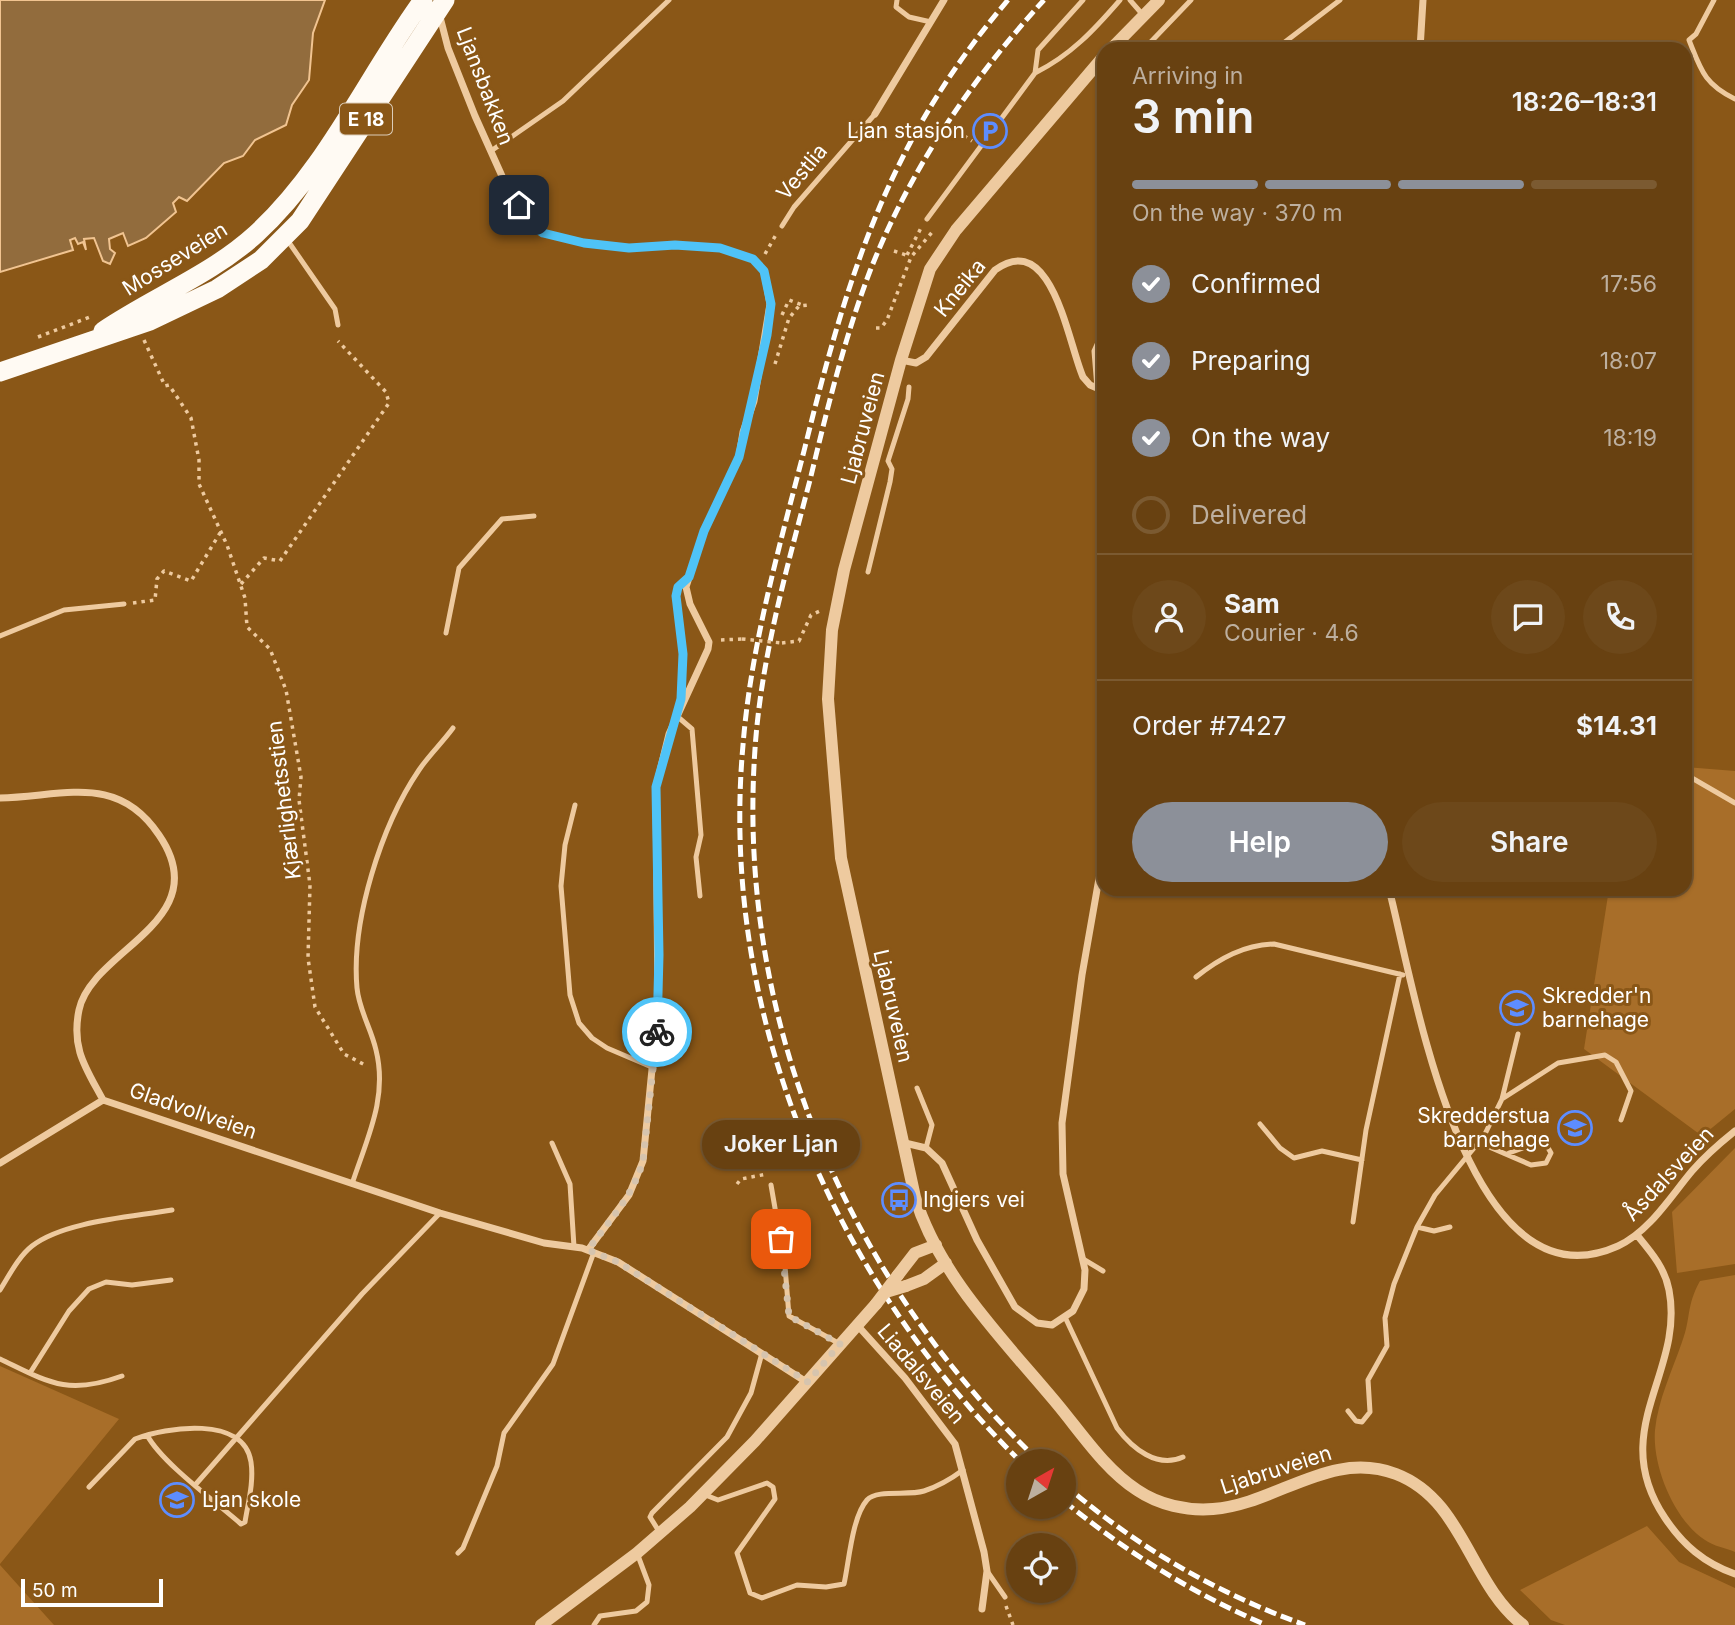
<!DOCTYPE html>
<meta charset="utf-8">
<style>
:root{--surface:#684111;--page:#6d481a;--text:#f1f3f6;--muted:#bdaf9f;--line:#7b5a31;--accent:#8c9099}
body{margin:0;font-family:Inter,sans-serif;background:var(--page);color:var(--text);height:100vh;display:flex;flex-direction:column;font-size:26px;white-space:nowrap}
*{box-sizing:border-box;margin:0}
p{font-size:23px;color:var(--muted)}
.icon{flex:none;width:38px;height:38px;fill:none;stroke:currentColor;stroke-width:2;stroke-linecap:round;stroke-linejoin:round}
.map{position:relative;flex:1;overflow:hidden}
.panel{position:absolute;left:1097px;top:42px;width:595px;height:854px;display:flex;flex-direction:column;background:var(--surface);border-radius:21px;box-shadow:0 2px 5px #0004,0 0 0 2px var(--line)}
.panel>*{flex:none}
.needle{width:46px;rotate:39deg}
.buttons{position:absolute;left:1006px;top:1449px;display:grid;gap:14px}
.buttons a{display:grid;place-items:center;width:70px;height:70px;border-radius:50%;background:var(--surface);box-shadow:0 2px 5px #0004,0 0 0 2px var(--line);font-size:35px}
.scale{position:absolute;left:21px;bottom:18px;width:142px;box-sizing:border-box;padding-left:7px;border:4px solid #fff;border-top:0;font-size:19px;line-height:24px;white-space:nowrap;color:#fff;-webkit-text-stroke:5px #8a5717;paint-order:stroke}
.pin{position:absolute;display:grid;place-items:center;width:60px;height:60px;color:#fff;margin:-30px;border-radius:14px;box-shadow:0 4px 10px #0006}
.courier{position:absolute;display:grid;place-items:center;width:70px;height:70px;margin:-35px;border:5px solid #4fc3f7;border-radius:50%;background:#fff;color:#222;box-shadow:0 2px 9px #0007}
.bubble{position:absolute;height:49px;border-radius:24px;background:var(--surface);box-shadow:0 2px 5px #0004,0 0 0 2px var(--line);font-size:23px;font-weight:600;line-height:49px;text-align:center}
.overview em{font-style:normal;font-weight:600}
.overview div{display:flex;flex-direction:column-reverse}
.overview{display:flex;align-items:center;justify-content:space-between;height:119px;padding:0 35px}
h1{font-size:46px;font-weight:600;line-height:52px}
.bar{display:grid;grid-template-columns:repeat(4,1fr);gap:10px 7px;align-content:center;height:84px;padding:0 35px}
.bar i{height:9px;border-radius:5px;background:var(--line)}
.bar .current{background:var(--accent)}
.bar p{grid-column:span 4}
.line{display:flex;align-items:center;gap:18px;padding:0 35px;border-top:2px solid var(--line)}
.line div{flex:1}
.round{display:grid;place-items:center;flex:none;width:74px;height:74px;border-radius:37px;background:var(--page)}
ol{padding:0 35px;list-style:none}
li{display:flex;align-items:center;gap:21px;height:77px}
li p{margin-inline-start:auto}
li .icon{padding:7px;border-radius:50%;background:var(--accent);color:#fff;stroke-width:4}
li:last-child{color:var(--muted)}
li i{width:38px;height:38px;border:4px solid var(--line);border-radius:50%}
.primary-button{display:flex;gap:14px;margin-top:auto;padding:14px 35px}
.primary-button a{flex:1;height:80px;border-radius:42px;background:var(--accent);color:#fff;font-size:28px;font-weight:600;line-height:80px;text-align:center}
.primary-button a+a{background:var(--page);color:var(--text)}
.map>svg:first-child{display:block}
.green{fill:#a86e29}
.water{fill:#926c3d;stroke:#f1c491;stroke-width:2}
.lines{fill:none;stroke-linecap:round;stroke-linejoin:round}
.path{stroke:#eeca9f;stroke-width:3.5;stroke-dasharray:3.5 5;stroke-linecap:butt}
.service{stroke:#eeca9f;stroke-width:5}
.minor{stroke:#eeca9f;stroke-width:7}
.tertiary{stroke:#eeca9f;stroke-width:12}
.trunk{stroke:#fffaf3;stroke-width:19}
.rail{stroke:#fff;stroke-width:5;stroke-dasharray:12 5;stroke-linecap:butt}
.path-bridge{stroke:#eeca9f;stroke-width:3.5;stroke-dasharray:3.5 5;stroke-linecap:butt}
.tertiary-bridge{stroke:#eeca9f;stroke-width:12}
.done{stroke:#d6c4ae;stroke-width:7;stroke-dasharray:0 12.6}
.route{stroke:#4fc3f7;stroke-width:9}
.labels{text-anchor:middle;stroke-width:6;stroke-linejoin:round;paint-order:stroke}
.shield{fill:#8a5717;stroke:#dccdb9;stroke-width:2}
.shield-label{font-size:19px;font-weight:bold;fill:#fff}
.street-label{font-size:21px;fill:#fff;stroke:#8a5717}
.poi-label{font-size:21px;fill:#fff;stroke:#8a5717;text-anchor:start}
</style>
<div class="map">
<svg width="1735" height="1625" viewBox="0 0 1735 1625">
<rect width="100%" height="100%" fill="#8a5717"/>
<!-- green -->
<path class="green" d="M1685 767 1735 771V1109L1702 1136 1584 1049 1609 889H1685Z
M1735 1148V1264L1677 1273 1672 1212Z
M1735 1275V1552C1726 1548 1713 1546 1705 1540 1674 1520 1652 1466 1655 1430 1658 1400 1672 1371 1682 1342 1691 1319 1686 1306 1700 1281Z
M0 1366 119 1419 0 1564Z
M1647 1526 1679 1562 1735 1588V1625H1565L1551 1620 1520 1590Z
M0 1565 54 1625H0Z"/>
<!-- water -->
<path class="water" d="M0 0H325L313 33 309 80 292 105 286 125 255 140 243 156 224 163 187 201 179 197 173 203 176 212 146 238 128 246 123 233 109 239 110 249 115 253 110 264 103 261 94 238 84 239 86 250 83 242 78 244 75 238 70 240 73 250 0 272Z"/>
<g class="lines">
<!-- path -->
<path class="path" d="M957 131 972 141
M894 251 909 256
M765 254 777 233
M907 255 922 226
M782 315 789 300 802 305
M876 328H881L887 320 911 257 934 230
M38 337 90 317
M144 340 165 386 169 385 191 418 199 460V484L227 545 245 598 247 627 270 649 286 690 301 777 299 800 310 885 308 958 315 1007 344 1054 367 1066
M775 364 789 318 799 306 809 305
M241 584 264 558 280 561 389 403 386 392 338 341
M133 603 155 600 157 579 164 571 191 581 220 533
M721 640 742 639
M782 643 799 641 811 615 820 611
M737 1184 741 1179 767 1174
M1006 1606 1013 1625"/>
<!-- service -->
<path class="service" d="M897 0 896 7 909 17 931 22
M1130 0 1143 15
M1714 0 1696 34 1689 40C1701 70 1704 84 1735 99
M1281 45 1340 0
M1144 49 1191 0
M1035 73C1071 55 1094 30 1120 0
M491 151 563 101 669 0
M927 219 1035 73 1038 50 1083 0
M782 226 794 207 875 114
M288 241 335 309 338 325
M1097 388 1094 351 1104 329
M868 572 890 482 892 469 888 461 908 399 909 387
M689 577 678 587 676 596 683 654 678 717 692 729 701 835 696 857 700 896
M446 633 459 568 502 519 534 516
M0 636 64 610 124 604
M1685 774 1735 803
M575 805 565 845 561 886 570 995 579 1023 592 1038 607 1048 654 1068
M1196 977C1220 958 1244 945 1274 944L1403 975
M917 1088 932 1125 926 1148
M1502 1099 1558 1063 1605 1055 1616 1062 1631 1091 1621 1120
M1260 1124 1280 1148 1294 1158 1322 1151 1362 1160
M552 1143 570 1184 574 1247
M1480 1143 1531 1165 1546 1163 1551 1153 1547 1146 1537 1143 1509 1153
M352 1184C367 1138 388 1098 376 1050 371 1028 359 1010 357 988 351 921 381 826 419 770 429 755 442 743 453 728
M771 1185 785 1266 789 1316 840 1344
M1353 1222 1366 1130 1400 974
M1417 1227 1434 1231 1450 1227
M1083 1259 1103 1271
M0 1290C9 1276 18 1257 32 1246 64 1221 133 1217 172 1210
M1065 1317 1117 1428C1132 1448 1157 1469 1183 1457
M0 1359C48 1382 67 1396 122 1376
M30 1373 69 1311 89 1289 106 1282 132 1285 171 1280
M1348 1411 1356 1421 1362 1422 1370 1412 1368 1380 1387 1346 1385 1318 1394 1284 1417 1227 1435 1195 1484 1136 1502 1099 1518 1034
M196 1484 362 1294 440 1213
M89 1487 135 1439C166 1427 244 1415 251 1462 254 1482 248 1503 245 1522L241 1524C216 1502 162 1463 147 1435
M703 1494 718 1500 767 1483 773 1487 775 1499 737 1553 750 1593 762 1598 797 1585 826 1587 844 1584C849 1562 852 1517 867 1500 877 1489 908 1496 924 1491 939 1486 951 1479 963 1470
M660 1533 650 1517 652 1513 727 1437 751 1393 762 1353
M458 1553 463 1548 497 1466 504 1433 553 1364 594 1252
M987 1571 1005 1597
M594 1625 600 1616 636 1611 647 1602 649 1585 637 1553"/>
<!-- minor -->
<path class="minor" d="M439 13 448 48 475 116 506 185 532 225 543 233 584 243 629 248 675 245 720 248 753 259 764 271 770 304 754 401 743 432 739 457 704 531 686 587 690 604 709 642 708 649 669 734 656 787 658 1008 643 1161 629 1195 588 1250
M1420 49 1423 0
M875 114 944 0
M901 360 916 363 926 357 995 270C1052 228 1068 343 1083 377L1090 385 1104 391
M0 798C62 797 117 772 159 835 218 921 91 950 79 1010 71 1049 86 1068 103 1100
M1389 889C1414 984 1464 1315 1618 1246 1649 1232 1671 1196 1692 1171 1705 1156 1720 1143 1735 1131
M103 1100 440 1213 544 1243 582 1248 618 1262 808 1383
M905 1143 926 1148 942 1163 977 1240 1015 1307 1037 1323 1052 1325 1073 1311 1084 1289 1085 1270 1063 1174 1062 1123 1082 975 1104 850
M0 1163 103 1100
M1637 1235C1651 1252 1665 1268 1669 1290 1685 1373 1606 1430 1665 1518 1683 1545 1704 1563 1735 1574
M858 1326 905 1378 955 1444 984 1552 987 1571 982 1609"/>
<!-- tertiary -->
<path class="tertiary" d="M1111 49 1159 0
M1104 56 956 230 930 269 901 360 844 570 832 630 828 699 841 858 915 1197C940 1278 1005 1341 1058 1405 1082 1434 1105 1469 1137 1490 1159 1505 1187 1511 1213 1509 1277 1504 1330 1449 1396 1474 1464 1500 1469 1583 1523 1625
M898 1275 915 1253 936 1245
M906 1286 924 1279 946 1263
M541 1625 637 1553 690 1507 755 1441 876 1304"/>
<!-- trunk -->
<path class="trunk" d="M103 331C153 297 211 275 256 234 327 169 367 77 423 0
M0 372 150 321 217 289 261 260 300 221 445 0"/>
<!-- rail -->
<path class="rail" d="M1008 0C889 139 848 274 805 447 780 545 751 644 743 745 719 1012 831 1275 1020 1461
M1039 1461C845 1277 736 1017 755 749 761 658 787 568 810 480 827 410 844 339 870 271 910 169 971 80 1044 0
M1064 1484C1135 1546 1216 1593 1305 1625
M1064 1501C1126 1552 1192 1593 1266 1625"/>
<!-- path-bridge -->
<path class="path-bridge" d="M742 639 782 643"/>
<!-- tertiary-bridge -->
<path class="tertiary-bridge" d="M886 1292 906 1286
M876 1304 898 1275"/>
</g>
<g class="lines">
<!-- done -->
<path class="done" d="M657 1032 643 1161C633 1196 609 1221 588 1250L618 1262 808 1382 840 1344 789 1316 781 1239"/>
<!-- route -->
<path class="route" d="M519 205 532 225 543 233 584 243 629 248 675 245 720 248 753 259 764 271 771 304 767 335 739 457 704 531 689 577 678 587 676 596 683 654 681 699 656 787 659 955 657 1032"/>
</g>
<!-- icons -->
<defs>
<g id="parking-ring" transform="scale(1.75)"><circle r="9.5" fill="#8a5717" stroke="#5d8dff" stroke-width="1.5"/><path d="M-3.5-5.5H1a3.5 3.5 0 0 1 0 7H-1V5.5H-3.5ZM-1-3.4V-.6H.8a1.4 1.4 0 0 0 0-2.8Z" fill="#5d8dff"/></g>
<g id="school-ring" transform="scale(1.75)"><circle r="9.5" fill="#8a5717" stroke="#5d8dff" stroke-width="1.5"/><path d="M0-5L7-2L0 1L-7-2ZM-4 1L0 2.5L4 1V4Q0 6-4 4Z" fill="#5d8dff"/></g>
<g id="bus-ring" transform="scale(1.75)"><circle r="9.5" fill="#8a5717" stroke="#5d8dff" stroke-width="1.5"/><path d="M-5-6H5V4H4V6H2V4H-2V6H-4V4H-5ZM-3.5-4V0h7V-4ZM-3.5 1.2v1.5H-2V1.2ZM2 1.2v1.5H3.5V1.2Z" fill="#5d8dff"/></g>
</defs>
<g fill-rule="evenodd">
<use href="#parking-ring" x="990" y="131"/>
<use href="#school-ring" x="1517" y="1008"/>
<use href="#school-ring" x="1575" y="1128"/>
<use href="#bus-ring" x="899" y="1200"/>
<use href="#school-ring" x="177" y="1500"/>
</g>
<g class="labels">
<!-- shield labels -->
<rect class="shield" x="340" y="103.5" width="52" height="31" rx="5"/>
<g class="shield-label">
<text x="366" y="126">E 18</text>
</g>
<!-- street labels -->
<g class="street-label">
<text transform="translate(485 86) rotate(69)" y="7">Ljansbakken</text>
<text transform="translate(802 172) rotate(-50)" y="7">Vestlia</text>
<text transform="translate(175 259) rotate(-32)" y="7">Mosseveien</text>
<text transform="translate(960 288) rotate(-51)" y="7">Kneika</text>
<text transform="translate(863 428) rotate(-75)" y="7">Ljabruveien</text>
<text transform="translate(284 800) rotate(-97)" y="7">Kjærlighetsstien</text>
<text transform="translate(893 1006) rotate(77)" y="7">Ljabruveien</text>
<text transform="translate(193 1111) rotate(19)" y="7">Gladvollveien</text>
<text transform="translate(1669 1174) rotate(-47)" y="7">Åsdalsveien</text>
<text transform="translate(921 1374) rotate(50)" y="7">Liadalsveien</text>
<text transform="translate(1276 1470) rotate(-18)" y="7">Ljabruveien</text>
</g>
<!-- poi labels -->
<g class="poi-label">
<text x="965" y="138" text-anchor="end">Ljan stasjon</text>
<text x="1542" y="1003">Skredder'n<tspan x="1542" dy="24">barnehage</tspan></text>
<text x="1550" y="1123" text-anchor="end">Skredderstua<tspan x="1550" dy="24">barnehage</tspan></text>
<text x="923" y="1207">Ingiers vei</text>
<text x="202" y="1507">Ljan skole</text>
</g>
</g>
</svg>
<div class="buttons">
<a><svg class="needle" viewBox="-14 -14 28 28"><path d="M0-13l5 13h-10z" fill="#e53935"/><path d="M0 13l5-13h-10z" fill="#bdaf9f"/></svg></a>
<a><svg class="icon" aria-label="locate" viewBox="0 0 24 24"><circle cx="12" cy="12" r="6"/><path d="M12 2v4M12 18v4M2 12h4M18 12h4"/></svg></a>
</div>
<div class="scale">50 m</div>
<div class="pin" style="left:781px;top:1239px;background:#ea580c"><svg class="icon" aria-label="bag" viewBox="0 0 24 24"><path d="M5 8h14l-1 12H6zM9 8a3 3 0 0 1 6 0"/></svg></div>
<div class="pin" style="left:519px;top:205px;background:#1f2937"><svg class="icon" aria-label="home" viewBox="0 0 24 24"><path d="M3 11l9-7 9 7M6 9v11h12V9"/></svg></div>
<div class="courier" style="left:657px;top:1032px"><svg class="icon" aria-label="bike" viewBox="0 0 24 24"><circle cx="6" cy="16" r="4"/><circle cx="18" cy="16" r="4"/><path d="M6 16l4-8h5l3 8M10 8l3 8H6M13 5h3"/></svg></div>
<div class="bubble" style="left:702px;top:1120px;width:158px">Joker Ljan</div>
<section class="panel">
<div class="overview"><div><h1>3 min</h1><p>Arriving in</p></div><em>18:26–18:31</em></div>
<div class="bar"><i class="current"></i><i class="current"></i><i class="current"></i><i></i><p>On the way · 370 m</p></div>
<ol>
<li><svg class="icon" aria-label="check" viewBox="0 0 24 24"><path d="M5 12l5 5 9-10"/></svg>Confirmed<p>17:56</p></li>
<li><svg class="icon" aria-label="check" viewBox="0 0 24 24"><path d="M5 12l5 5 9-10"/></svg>Preparing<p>18:07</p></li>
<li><svg class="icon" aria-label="check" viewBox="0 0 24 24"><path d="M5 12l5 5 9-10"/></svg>On the way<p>18:19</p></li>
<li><i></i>Delivered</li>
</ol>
<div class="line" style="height:126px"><a class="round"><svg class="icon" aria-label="person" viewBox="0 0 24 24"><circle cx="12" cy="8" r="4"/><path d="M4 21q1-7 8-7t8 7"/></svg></a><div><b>Sam</b><p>Courier · 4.6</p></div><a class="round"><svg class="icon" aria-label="chat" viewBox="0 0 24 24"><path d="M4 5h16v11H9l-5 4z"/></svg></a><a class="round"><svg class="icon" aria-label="phone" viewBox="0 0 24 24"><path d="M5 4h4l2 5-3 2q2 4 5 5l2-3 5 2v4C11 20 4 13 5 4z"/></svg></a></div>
<div class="line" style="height:91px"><div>Order #7427</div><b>$14.31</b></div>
<div class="primary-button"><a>Help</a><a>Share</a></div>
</section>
</div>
